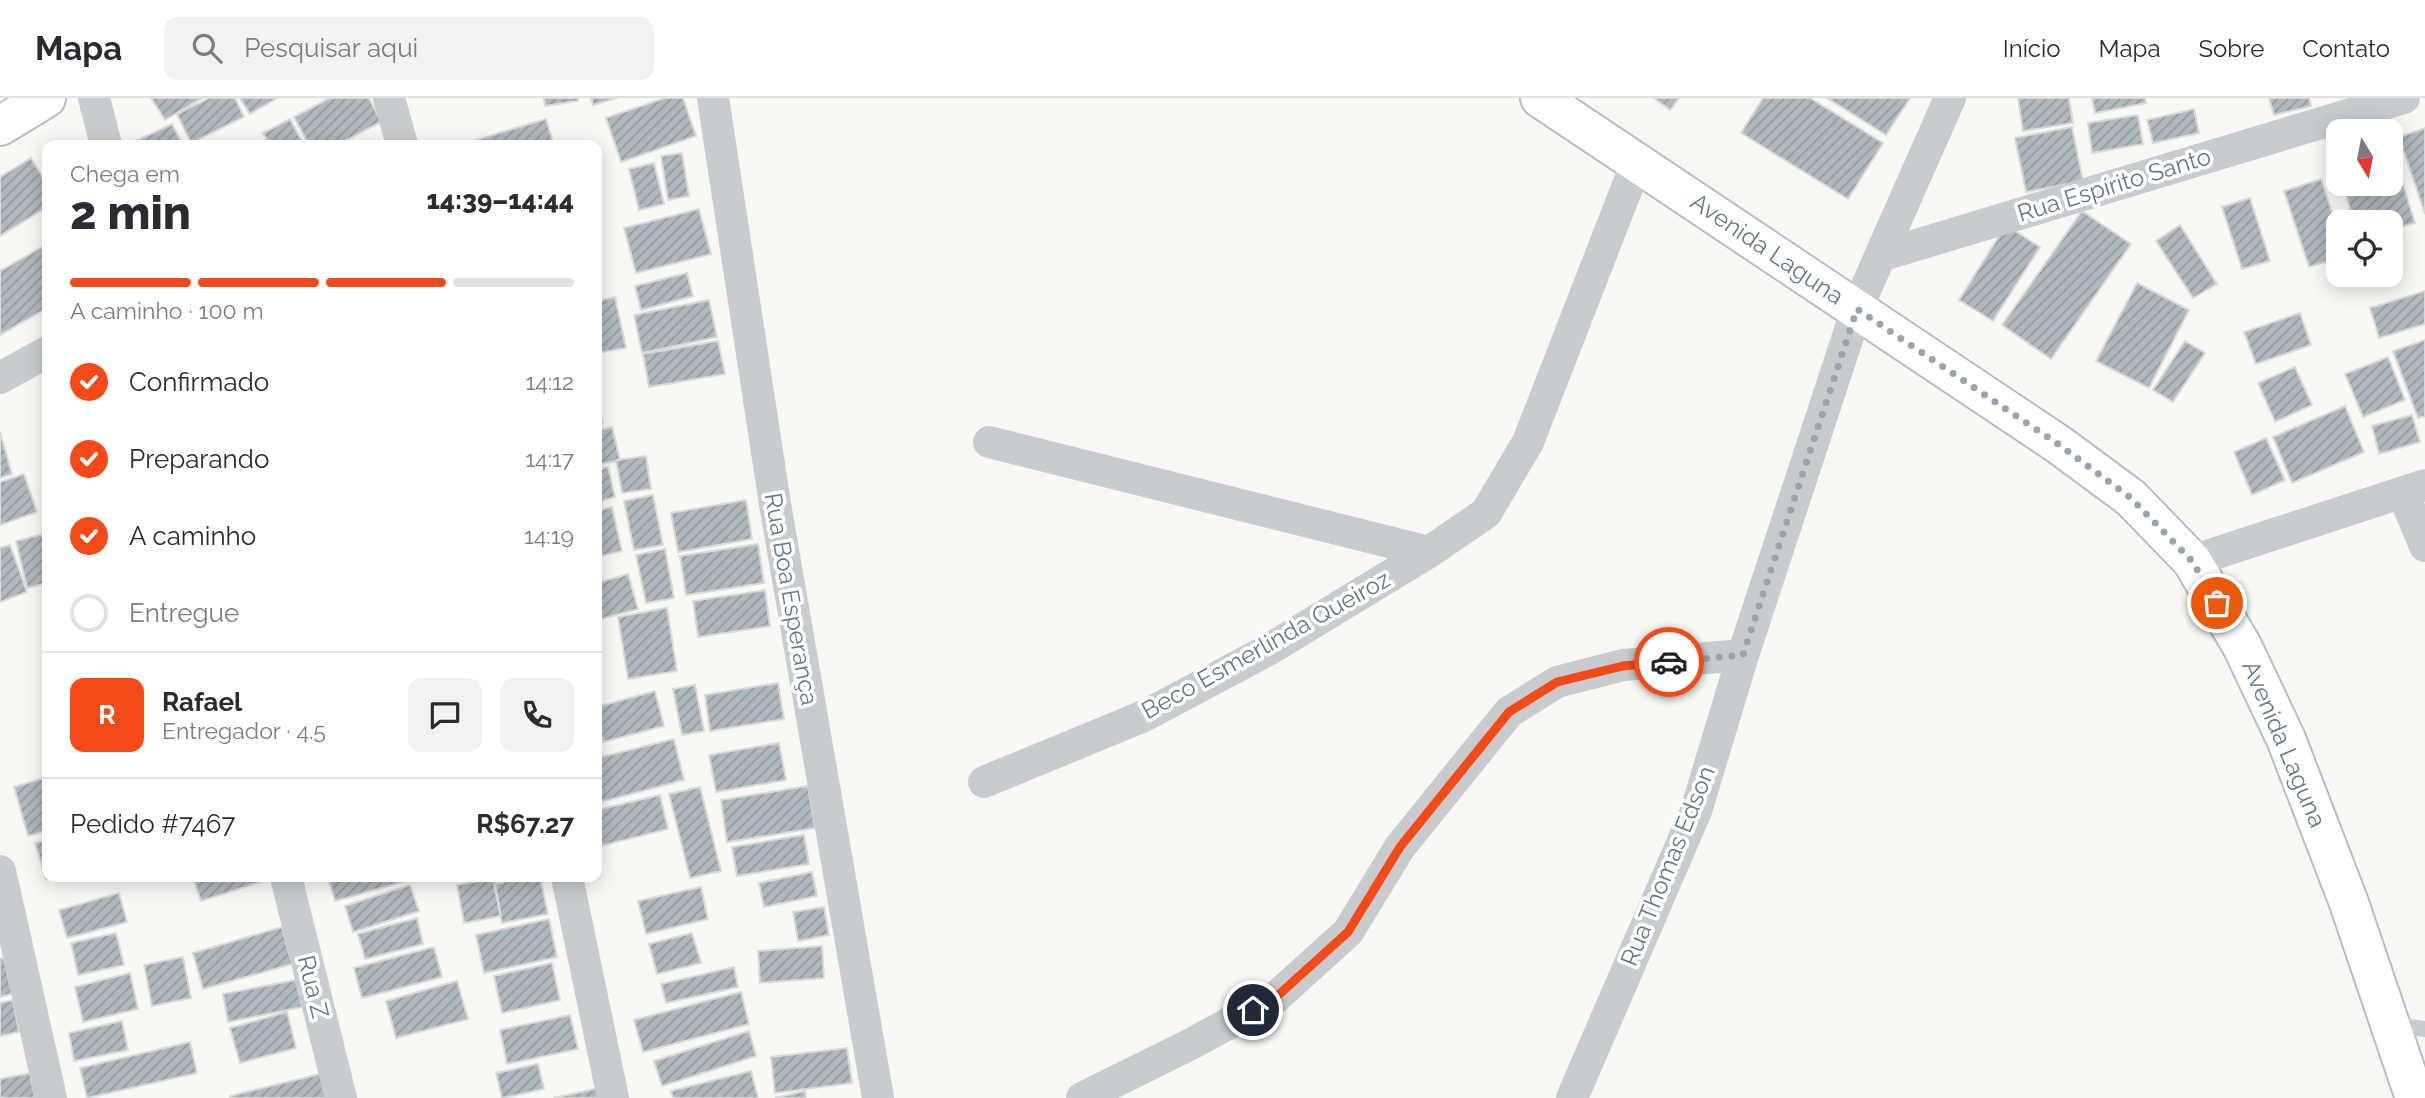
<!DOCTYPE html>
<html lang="pt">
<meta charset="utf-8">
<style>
:root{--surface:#fff;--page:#f2f2f3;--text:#2b2b33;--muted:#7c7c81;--line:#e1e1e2;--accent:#f44a19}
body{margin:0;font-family:Raleway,sans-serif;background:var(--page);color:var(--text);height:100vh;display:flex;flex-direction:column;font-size:26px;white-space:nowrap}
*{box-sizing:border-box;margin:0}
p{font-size:23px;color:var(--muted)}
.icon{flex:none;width:38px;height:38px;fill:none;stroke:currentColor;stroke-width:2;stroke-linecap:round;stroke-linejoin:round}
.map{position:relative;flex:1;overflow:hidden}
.panel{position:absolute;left:42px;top:42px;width:560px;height:742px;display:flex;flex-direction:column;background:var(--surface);border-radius:14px;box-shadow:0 4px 18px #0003}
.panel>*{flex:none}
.needle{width:46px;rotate:170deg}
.controls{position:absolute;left:2326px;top:21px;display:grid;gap:14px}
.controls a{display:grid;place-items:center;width:77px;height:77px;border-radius:14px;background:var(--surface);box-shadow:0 4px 18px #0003;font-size:35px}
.pin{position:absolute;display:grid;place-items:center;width:60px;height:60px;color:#fff;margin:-30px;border:4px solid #fff;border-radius:50%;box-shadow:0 2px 7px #0007}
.courier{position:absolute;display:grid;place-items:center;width:70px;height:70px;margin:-35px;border:5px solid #f44a19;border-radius:50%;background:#fff;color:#222;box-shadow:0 2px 9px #0007}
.overview em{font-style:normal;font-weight:800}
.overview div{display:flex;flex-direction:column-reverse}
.overview{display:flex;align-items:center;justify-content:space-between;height:119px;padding:0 28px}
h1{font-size:46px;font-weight:800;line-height:52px}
.bar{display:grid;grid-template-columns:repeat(4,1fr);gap:10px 7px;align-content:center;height:84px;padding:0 28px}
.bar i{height:9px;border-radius:5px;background:var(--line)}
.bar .selected{background:var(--accent)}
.bar p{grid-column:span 4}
.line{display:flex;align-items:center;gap:18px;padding:0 28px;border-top:2px solid var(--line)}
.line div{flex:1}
.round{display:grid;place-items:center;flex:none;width:74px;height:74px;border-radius:14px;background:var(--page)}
ol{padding:0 28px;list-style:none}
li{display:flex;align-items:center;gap:21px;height:77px}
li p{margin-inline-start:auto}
li .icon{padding:7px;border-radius:50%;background:var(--accent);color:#fff;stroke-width:4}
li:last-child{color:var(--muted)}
li i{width:38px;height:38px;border:4px solid var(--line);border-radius:50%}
header{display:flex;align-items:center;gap:42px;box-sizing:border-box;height:98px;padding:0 35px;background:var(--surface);border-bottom:2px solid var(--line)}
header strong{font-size:33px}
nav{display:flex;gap:38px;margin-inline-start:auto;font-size:24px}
.search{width:490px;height:63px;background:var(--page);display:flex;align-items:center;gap:18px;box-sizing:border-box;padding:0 24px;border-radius:14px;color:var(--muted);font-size:26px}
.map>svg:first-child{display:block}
.building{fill:url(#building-hatch);stroke:#dadad8;stroke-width:2}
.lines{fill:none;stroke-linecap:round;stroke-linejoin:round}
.secondary-casing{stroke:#b7bec2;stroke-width:42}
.lane{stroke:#c8cccf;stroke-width:16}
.street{stroke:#c8cccf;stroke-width:32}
.secondary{stroke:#fff;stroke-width:38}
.done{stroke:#98a5af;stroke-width:7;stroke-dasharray:0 12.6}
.route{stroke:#f44a19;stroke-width:9}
.labels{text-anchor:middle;stroke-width:7;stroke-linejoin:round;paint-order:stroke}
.street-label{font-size:24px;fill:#647989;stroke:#fff}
</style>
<header>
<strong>Mapa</strong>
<div class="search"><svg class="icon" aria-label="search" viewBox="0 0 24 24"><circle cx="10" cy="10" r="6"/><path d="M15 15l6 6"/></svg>Pesquisar aqui</div>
<nav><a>Início</a><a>Mapa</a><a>Sobre</a><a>Contato</a></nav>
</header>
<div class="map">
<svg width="2425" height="1000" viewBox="0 0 2425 1000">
<defs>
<pattern id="building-hatch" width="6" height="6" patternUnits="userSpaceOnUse" patternTransform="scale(1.75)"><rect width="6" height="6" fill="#b0b9bf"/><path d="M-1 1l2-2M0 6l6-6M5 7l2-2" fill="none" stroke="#939ba1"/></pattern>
</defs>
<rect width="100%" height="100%" fill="#f8f8f5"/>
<!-- building -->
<path class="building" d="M151 0H202L165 22Z
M209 0H235L244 19 191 45 177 16Z
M240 0H277L250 16Z
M330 0H369L381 24 337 47H309L294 19Z
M544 0H578V3L545 8Z
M591 0H617L593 7Z
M665 0H683L696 38 621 64 606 20Z
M1654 0H1679L1670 12Z
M1763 0H1810L1883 45 1848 101 1741 35Z
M1827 0H1910L1886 37Z
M2018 0H2069L2073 25 2023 33Z
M2092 0H2145L2146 5 2095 15Z
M2269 0H2309L2311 8 2274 17Z
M2194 11 2199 35 2153 45 2147 22Z
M2138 17 2143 46 2092 55 2088 25Z
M290 21 304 47H270L263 35Z
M546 21 554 47H459Z
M172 26 183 47H140L138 42Z
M2072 29 2083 83 2026 94 2015 40Z
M2425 30V116L2399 39Z
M2390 44 2415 125 2390 132V124H2354L2343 86H2390Z
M682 55 689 98 668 102 661 58Z
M31 60 47 86V109L0 138V79Z
M654 65 664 106 639 112 629 71Z
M2321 81 2338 132V160L2309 169 2284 93Z
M2250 100 2270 163 2242 171 2222 109Z
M699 111 711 156 636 175 624 130Z
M2082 113 2131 146 2051 261 2002 227Z
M2006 127 2040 149 1993 223 1959 202Z
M2180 127 2217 186 2193 200 2156 143Z
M47 146V210L0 237V173Z
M687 175 693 198 641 212 635 188Z
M2137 185 2189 212 2149 290 2096 263Z
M2425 193V226L2379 240 2370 210Z
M615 199 626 250 597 255V203Z
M709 202 717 239 642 255 634 217Z
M2300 215 2311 247 2256 266 2244 234Z
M2425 242V318L2418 320 2393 253Z
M718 243 725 276 649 289 643 256Z
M2185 243 2205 255 2173 304 2153 292Z
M2388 259 2405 302 2363 319 2345 276Z
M2295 269 2312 307 2275 324 2258 285Z
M597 299 603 325 597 327Z
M2345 308 2364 354 2292 385 2273 339Z
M2412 317 2420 344 2379 356 2372 328Z
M612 329 620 362 597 367V333Z
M0 334 12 376 0 380Z
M2266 340 2285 382 2252 397 2234 354Z
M646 358 651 391 622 395 616 362Z
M608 369 615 399 597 404V372Z
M24 376 37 414 0 427V384Z
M653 397 663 447 634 452 624 403Z
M746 402 752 441 678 454 671 415Z
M612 409 622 453 597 459V413Z
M47 435V485L27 490 16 443Z
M758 446 764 485 686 497 680 458Z
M10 447 27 494 0 504V450Z
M665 451 674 500 646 505 636 457Z
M628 476 638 511 597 522V485Z
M765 492 770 528 698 539 693 503Z
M667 510 677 573 628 581 618 519Z
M778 585 784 621 710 633 705 597Z
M695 587 704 633 682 637 673 591Z
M655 593 664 628 603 644 597 619V609Z
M674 641 684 682 597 705V660Z
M779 645 786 682 716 694 709 657Z
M47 679V733L28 738 14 689Z
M808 688 815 730 727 744 721 702Z
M700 689 721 773 690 780 669 696Z
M660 697 668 731 597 749V712Z
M804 737 809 766 737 778 732 749Z
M47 742V779H52L46 781 35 745Z
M812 774 817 798 764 809 759 785Z
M193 779H276L201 803Z
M328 779H420L335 803Z
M527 779H540L548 816 502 825 494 786Z
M494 780 501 818 464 825 457 787Z
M410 787 419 813 353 834 345 808Z
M701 789 708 821 646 836 638 803Z
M119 795 127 824 67 840 59 812Z
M824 809 829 837 798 843 793 814Z
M417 820 423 846 365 861 358 836Z
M549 821 557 859 484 875 476 837Z
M282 829 292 866 203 891 193 855Z
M116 835 124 867 78 877 71 845Z
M692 835 701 865 657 876 649 846Z
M822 848 824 880 760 885 758 853Z
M434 849 442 879 362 900 354 870Z
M183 859 191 900 152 908 144 867Z
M4 860 12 896 0 899V861Z
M552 865 560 902 502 915 494 878Z
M734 869 738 889 666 905 661 886Z
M130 875 138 911 83 924 75 889Z
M296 882 302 909 228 924 223 896Z
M457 883 468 921 396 940 386 903Z
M741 894 749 926 643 954 634 922Z
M13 902 19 934 0 938V905Z
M287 914 296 950 240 965 230 930Z
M570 917 578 951 507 966 500 932Z
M122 923 128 952 74 963 69 935Z
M749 933 756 958 662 988 654 963Z
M190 944 197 975 87 1000 80 970Z
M847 950 852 985 775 995 771 959Z
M538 966 544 991 502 1000 496 975Z
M751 973 758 1000H673L671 993Z
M30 975 35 1000H0V981Z
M320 976 326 1000H230V998Z
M604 989 606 1000H553Z
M805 993 806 1000H775Z"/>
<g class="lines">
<!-- secondary casing -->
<g class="secondary-casing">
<path id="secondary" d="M1540 0 2058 346 2131 400 2192 463 2242 548 2286 641 2349 805 2415 1000
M0 28 46 0"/>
</g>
<!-- lane -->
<path class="lane" d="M2392 927 2425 931"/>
<!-- street -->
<path class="street" d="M94 0 106 47
M389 0 402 47
M713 0 775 406 878 1000
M1880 158 1950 0
M0 280 47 254
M989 344 1429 454
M2403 395 2425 448
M2192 463 2425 387
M984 684 1144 618 1268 552 1429 454 1486 415 1528 344 1637 64
M0 773 51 1000
M286 779 341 1000
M567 779 613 1000
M1082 1000 1191 946 1274 901 1348 834 1400 749 1509 614 1557 584 1623 567 1743 557
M1572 1000 1696 713 1743 557 1857 211 1880 158 2404 0"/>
<!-- secondary -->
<use href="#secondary" class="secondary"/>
</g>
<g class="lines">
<!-- done -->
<path class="done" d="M1669 564 1743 557 1857 211 2058 346 2131 400 2192 463 2217 505"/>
<!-- route -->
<path class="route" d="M1253 912 1274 901 1348 834 1400 749 1509 614 1557 584 1623 568 1669 564"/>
</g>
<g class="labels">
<!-- street labels -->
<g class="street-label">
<text transform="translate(2114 87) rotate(-17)" y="8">Rua Espírito Santo</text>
<text transform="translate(1767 151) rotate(34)" y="8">Avenida Laguna</text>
<text transform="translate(791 501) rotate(80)" y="8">Rua Boa Esperança</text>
<text transform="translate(1266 547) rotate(-29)" y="8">Beco Esmerlinda Queiroz</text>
<text transform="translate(2284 646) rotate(67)" y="8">Avenida Laguna</text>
<text transform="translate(1668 768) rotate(-68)" y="8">Rua Thomas Edson</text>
<text transform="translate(313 889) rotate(76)" y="8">Rua Z</text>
</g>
</g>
</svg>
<div class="controls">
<a><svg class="needle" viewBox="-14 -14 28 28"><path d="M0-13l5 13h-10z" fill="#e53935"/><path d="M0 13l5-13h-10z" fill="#7c7c81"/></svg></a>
<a><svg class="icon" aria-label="locate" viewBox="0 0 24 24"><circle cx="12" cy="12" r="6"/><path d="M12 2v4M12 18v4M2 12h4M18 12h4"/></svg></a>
</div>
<div class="pin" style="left:2217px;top:505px;background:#ea580c"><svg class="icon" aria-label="bag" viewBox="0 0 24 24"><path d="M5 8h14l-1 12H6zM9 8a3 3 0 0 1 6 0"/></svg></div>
<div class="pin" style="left:1253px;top:912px;background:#1f2937"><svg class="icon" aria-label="home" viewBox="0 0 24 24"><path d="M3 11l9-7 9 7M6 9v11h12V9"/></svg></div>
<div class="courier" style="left:1669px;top:564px"><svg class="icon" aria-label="car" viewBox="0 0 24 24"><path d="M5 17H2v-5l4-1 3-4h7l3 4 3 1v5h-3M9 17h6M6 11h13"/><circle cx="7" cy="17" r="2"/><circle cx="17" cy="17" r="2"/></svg></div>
<section class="panel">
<div class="overview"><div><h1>2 min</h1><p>Chega em</p></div><em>14:39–14:44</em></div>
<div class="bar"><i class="selected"></i><i class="selected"></i><i class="selected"></i><i></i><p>A caminho · 100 m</p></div>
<ol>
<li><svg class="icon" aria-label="check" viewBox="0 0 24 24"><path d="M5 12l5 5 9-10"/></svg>Confirmado<p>14:12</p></li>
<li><svg class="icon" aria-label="check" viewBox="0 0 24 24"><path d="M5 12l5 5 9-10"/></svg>Preparando<p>14:17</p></li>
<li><svg class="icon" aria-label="check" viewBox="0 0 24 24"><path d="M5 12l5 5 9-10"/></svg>A caminho<p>14:19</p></li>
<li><i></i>Entregue</li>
</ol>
<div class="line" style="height:126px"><b class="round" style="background:var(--accent);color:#fff">R</b><div><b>Rafael</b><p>Entregador · 4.5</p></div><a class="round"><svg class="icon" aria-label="chat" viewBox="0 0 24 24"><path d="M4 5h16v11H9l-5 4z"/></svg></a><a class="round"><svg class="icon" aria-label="phone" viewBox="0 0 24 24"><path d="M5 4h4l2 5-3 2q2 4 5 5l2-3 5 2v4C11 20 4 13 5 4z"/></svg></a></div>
<div class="line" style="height:91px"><div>Pedido #7467</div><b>R$67.27</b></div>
</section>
</div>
